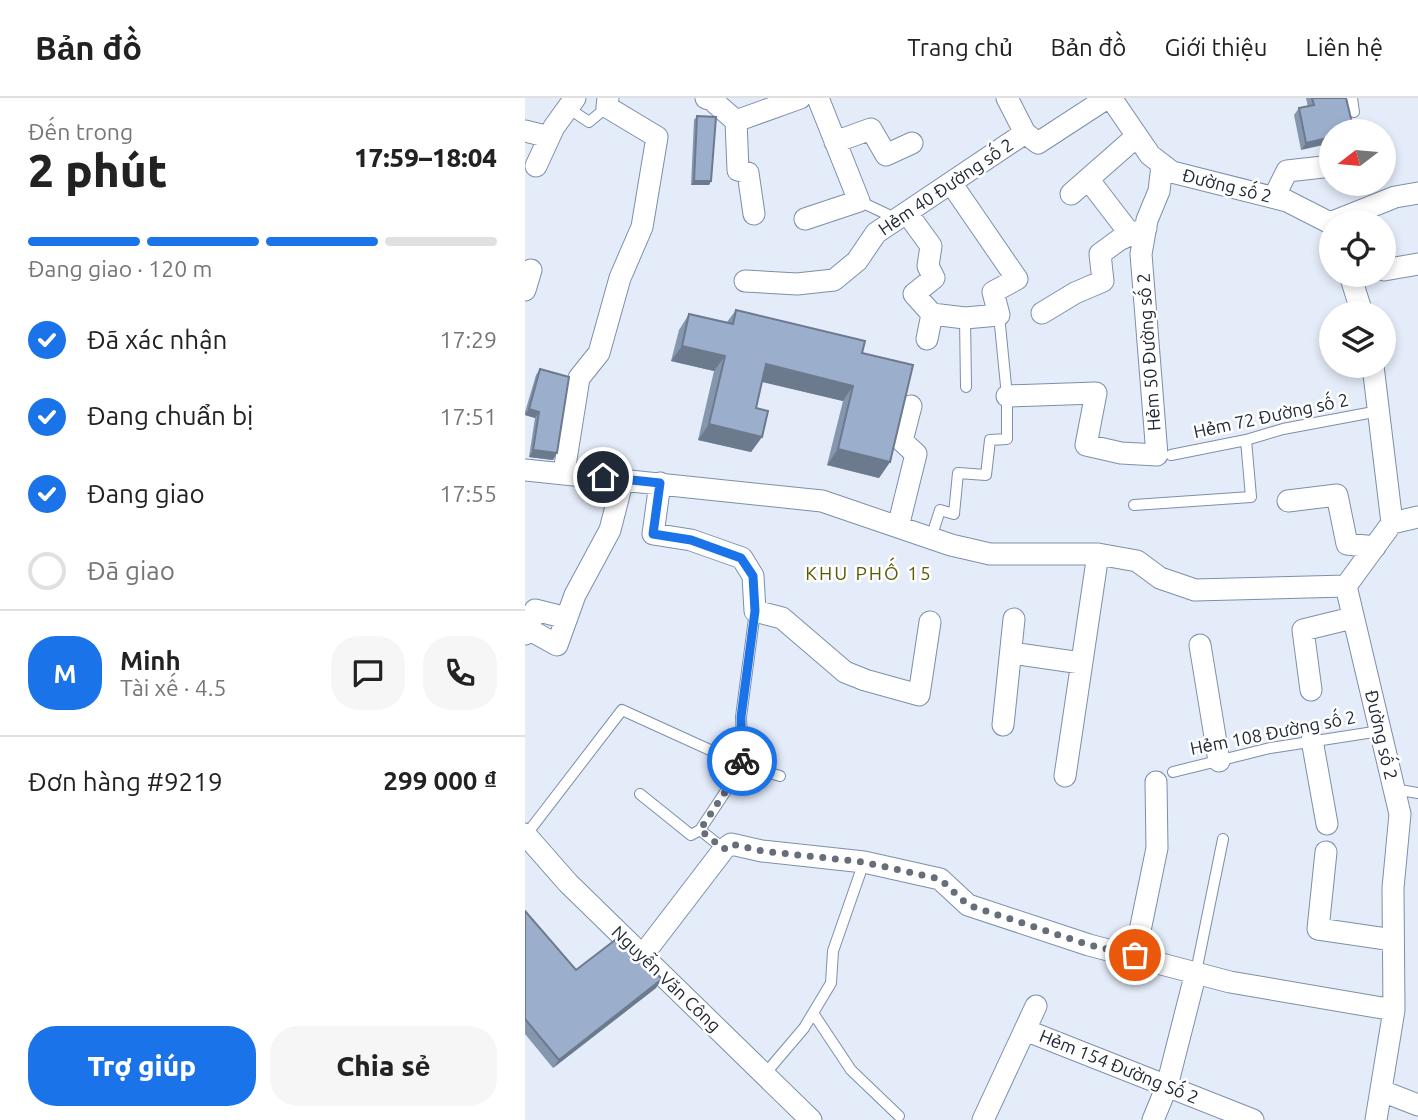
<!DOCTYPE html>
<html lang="vi">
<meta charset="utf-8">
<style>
:root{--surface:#fff;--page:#f6f6f6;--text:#222;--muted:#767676;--line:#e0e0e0;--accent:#1a73e8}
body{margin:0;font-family:Ubuntu,sans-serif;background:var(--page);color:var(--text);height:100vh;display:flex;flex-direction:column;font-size:26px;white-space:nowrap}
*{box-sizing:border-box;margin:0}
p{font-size:23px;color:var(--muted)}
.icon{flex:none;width:38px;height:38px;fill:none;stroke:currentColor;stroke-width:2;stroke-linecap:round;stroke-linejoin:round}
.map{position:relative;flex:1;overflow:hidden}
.sheet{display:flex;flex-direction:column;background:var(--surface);width:525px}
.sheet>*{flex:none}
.needle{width:46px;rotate:254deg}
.buttons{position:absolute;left:794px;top:21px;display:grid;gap:14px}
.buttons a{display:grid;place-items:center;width:77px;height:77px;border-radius:50%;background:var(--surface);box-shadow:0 4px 10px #0003;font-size:35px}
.pin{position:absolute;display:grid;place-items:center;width:60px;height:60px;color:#fff;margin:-30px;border:4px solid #fff;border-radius:50%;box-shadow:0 2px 7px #0007}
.courier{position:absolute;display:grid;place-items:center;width:70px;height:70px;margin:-35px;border:5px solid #1a73e8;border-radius:50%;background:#fff;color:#222;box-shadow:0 2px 9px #0007}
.head em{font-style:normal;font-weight:800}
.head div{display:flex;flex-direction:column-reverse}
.head{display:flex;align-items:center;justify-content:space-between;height:119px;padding:0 28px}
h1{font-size:46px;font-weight:800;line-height:52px}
.bar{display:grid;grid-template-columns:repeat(4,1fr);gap:10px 7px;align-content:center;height:84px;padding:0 28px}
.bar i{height:9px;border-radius:5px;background:var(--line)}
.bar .active{background:var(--accent)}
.bar p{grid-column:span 4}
.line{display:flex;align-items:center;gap:18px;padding:0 28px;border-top:2px solid var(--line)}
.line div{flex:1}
.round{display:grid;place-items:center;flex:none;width:74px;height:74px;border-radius:28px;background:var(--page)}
ol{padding:0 28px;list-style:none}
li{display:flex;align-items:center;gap:21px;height:77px}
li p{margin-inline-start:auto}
li .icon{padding:7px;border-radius:50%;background:var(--accent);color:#fff;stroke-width:4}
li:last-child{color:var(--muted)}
li i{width:38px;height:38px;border:4px solid var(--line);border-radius:50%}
.primary-button{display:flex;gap:14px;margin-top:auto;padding:14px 28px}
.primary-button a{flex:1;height:80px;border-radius:28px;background:var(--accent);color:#fff;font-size:28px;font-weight:800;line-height:80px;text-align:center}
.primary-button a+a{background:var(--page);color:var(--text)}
header{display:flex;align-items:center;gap:42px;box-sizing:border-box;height:98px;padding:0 35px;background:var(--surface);border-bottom:2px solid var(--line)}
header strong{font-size:33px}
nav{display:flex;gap:38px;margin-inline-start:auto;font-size:24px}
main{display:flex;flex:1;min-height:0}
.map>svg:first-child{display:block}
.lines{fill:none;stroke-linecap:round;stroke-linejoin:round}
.lane-casing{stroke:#7c8fab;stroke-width:12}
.street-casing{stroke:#7c8fab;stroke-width:23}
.lane{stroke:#fff;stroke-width:10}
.street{stroke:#fff;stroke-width:21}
.wall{fill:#8596af}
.shaded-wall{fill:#6c7a8e}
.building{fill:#9baecb;stroke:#6c7a8e;stroke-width:2}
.done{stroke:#666e7a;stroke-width:7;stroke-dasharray:0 12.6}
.route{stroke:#1a73e8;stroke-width:9}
.labels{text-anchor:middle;stroke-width:5;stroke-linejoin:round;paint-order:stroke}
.street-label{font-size:18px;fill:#222a35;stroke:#fff}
.neighbourhood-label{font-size:19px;letter-spacing:2px;fill:#595c02;stroke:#fff}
</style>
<header>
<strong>Bản đồ</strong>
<nav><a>Trang chủ</a><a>Bản đồ</a><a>Giới thiệu</a><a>Liên hệ</a></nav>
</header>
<main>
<section class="sheet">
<div class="head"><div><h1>2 phút</h1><p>Đến trong</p></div><em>17:59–18:04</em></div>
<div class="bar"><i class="active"></i><i class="active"></i><i class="active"></i><i></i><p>Đang giao · 120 m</p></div>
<ol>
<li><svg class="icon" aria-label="check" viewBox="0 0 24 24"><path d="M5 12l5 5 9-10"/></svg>Đã xác nhận<p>17:29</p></li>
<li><svg class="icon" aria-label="check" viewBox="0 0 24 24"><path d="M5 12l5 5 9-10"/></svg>Đang chuẩn bị<p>17:51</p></li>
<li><svg class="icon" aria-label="check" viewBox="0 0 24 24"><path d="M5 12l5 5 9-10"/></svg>Đang giao<p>17:55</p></li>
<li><i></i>Đã giao</li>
</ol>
<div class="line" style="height:126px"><b class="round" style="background:var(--accent);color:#fff">M</b><div><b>Minh</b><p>Tài xế · 4.5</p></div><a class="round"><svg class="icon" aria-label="chat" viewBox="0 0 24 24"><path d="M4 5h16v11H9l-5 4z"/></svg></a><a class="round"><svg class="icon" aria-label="phone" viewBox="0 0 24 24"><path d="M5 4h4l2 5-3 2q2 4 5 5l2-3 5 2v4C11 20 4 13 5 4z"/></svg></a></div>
<div class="line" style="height:91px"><div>Đơn hàng #9219</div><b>299 000 ₫</b></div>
<div class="primary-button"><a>Trợ giúp</a><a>Chia sẻ</a></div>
</section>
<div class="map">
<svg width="893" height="1022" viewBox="0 0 893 1022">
<rect width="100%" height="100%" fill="#e4ecf9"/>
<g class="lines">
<!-- lane casing -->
<g class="lane-casing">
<path id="lane" d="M827 0 829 14
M43 10 64 24 82 9
M334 103 372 121
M440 220 441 289
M646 357 721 342 758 331 854 313
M609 407 726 399 721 342
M406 440 415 412 429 416 433 375 461 377 465 342 482 341V298L474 217
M648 674 745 650 855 633
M869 691 893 695
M115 696 166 737 175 732 199 751
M175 732 218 667 216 619 230 513
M1 737 97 612 218 667 255 678
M671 874 698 741
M288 915 326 972 374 1018
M239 977 279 930 306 885 308 853 339 764"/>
</g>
<!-- street casing -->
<g class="street-casing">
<path id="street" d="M181 0 187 2 211 23 275 0
M482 0 500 35
M586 0 625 57 647 74 762 103 807 126
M211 23 213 72 223 75 229 116
M0 33 24 39
M310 44 346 31 361 57 387 45
M11 68 29 29 50 0
M563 81 606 137
M546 96 612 38
M749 99 762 73 807 68
M382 115 406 148 403 168 409 180 389 196 407 216 402 241
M280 121 334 103 293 0
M805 125 870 99 893 95
M859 172 893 166
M825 177 837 215
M220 183 272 186 309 182 332 163 351 135 500 35 513 45 582 0
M0 192 6 172
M517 215 550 195 578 183 575 156 594 142 621 130
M407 216 440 220 474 217 468 194 492 181 426 85
M848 268 867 425 821 488 875 716 868 790 869 912 851 1022
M482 298 571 295 561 347 596 355 632 357 616 156 622 122 634 93 637 67
M0 372 297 403 426 447 465 456H573L612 463 635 480 670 492 821 488
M39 374 54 280 74 255 95 180 117 129 132 39 82 9 83 0
M135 385 128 436 166 442 217 460 228 478 230 513 257 520 320 574 340 582 394 597 405 524
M763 403 812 397 822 446 850 449
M867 425 893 419
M373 429 391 356 377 343 386 308
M0 528 3 531 10 512 42 520
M0 536 3 531 32 547 50 497 85 432 98 381
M675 547 694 663
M487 555 556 565
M786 592 778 532 827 520
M478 627 489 521
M787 642 802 726
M540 678 573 456
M0 736 43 785 286 1022
M801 754 793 831 868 842
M610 857 632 750 631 684
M117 858 199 751 206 746 237 753 339 764 415 781 443 807 564 847 705 884 869 912
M500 932 728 1022
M857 993 893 1007
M458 1022 511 908
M628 1022 642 988 671 874"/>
</g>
<!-- lane -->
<use href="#lane" class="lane"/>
<!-- street -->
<use href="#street" class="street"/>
</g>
<!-- wall -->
<path class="wall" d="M781 0H821L776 52 769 17 774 10 783 9Z
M172 18 186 83 184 87H166L169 22Z
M211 212 337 255 365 364 354 380 302 367 318 303 237 284 231 310 237 339 226 354 173 342 189 273 146 263 154 232 164 216 202 224Z
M15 271 28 362 4 359 10 320 0 317V314L11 277Z
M0 813 51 872 131 890 28 970 0 936Z"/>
<!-- shaded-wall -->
<path class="shaded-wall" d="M807 39V45L776 52 781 45Z
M169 83H186L184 87H166Z
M157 248 200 258 189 273 146 263Z
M241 266 328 288 318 303 230 282Z
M4 311 14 314 10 320 0 317Z
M184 326 237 339 226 354 173 342Z
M313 351 365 364 354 380 302 367Z
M8 352 32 355 28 362 4 359Z
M137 881 131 890 28 970 34 962Z"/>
<!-- building -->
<path class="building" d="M787 0H821L829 33H807V39L781 45 774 10 789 7Z
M172 18 191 19 186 83H169Z
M211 212 340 243 337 255 388 267 365 364 313 351 328 288 241 266 231 310 243 313 237 339 184 326 200 258 157 248 164 216 208 226Z
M15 271 44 279 32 355 8 352 14 314 4 311Z
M0 813 51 872 94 839 137 881 34 962 0 921Z"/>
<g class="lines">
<!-- done -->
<path class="done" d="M217 663 218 667 175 732 199 751 206 746 237 753 338 764 415 781 443 807 564 847 610 857"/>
<!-- route -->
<path class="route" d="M78 379 135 385 128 436 166 442 216 460 228 478 230 513 216 619 217 663"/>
</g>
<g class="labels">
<!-- street labels -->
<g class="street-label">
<text transform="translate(702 88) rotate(14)" y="6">Đường số 2</text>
<text transform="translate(421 89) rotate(-34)" y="6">Hẻm 40 Đường số 2</text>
<text transform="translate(624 254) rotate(-94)" y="6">Hẻm 50 Đường số 2</text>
<text transform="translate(746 318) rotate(-12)" y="6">Hẻm 72 Đường số 2</text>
<text transform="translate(748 635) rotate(-11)" y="6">Hẻm 108 Đường số 2</text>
<text transform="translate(856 637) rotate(77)" y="6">Đường số 2</text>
<text transform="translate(141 881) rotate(44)" y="6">Nguyễn Văn Công</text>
<text transform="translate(594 969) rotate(22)" y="6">Hẻm 154 Đường Số 2</text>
</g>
<!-- neighbourhood labels -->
<g class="neighbourhood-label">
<text x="344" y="482">KHU PHỐ 15</text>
</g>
</g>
</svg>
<div class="buttons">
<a><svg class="needle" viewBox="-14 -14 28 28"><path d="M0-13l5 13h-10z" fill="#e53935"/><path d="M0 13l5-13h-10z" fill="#767676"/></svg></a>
<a><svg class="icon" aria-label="locate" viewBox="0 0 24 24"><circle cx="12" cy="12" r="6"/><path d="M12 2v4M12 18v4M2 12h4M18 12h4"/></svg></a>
<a><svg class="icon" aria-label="layers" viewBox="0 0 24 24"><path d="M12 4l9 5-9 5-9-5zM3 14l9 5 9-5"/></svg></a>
</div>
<div class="pin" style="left:610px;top:857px;background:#ea580c"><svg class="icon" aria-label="bag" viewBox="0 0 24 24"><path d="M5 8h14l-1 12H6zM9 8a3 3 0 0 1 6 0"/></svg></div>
<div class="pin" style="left:78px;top:379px;background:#1f2937"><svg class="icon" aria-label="home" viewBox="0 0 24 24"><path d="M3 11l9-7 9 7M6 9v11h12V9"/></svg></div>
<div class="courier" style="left:217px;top:663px"><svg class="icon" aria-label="bike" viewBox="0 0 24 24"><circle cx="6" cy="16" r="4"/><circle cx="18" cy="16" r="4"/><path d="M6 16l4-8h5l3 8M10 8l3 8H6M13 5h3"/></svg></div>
</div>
</main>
